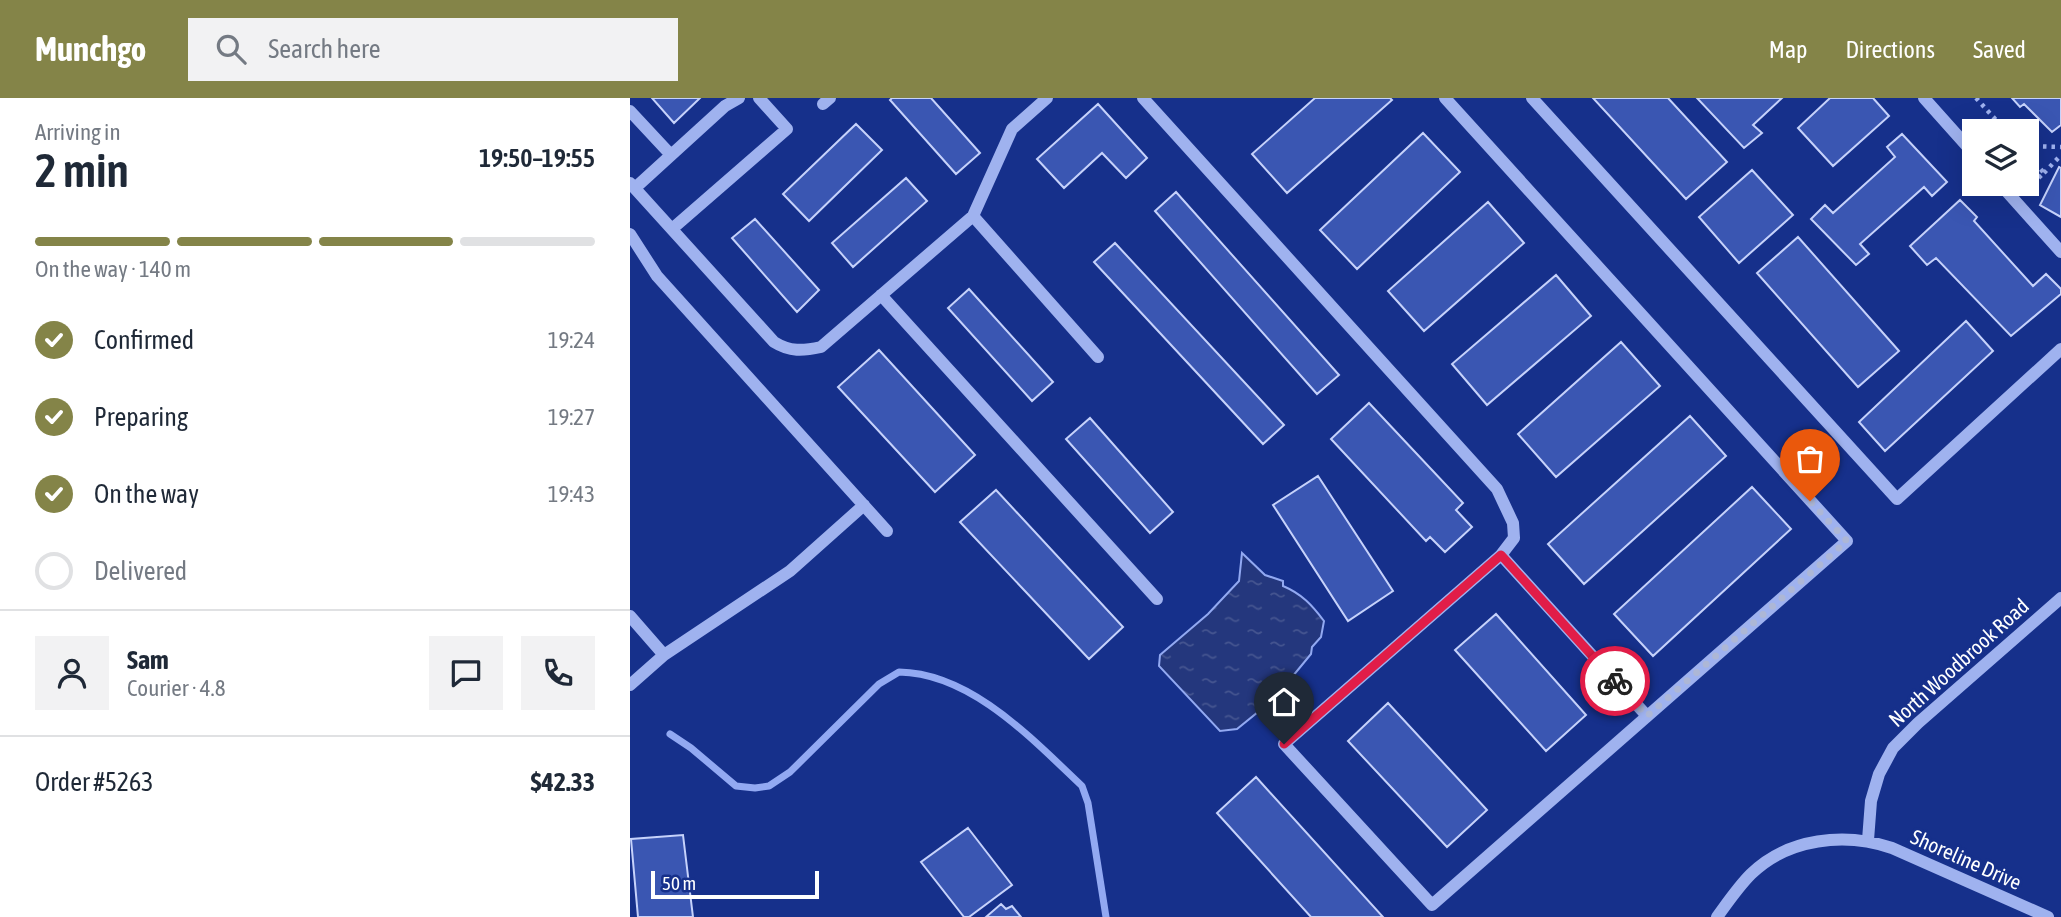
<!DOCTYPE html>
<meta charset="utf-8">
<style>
:root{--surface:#fff;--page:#f2f2f3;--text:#1f2937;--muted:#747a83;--line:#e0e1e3;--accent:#848448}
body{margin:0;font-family:"Asap Condensed",sans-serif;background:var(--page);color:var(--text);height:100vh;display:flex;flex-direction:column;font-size:26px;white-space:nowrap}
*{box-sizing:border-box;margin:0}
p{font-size:23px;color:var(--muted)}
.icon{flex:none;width:38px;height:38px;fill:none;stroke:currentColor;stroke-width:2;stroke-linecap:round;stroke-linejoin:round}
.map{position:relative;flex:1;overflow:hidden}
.panel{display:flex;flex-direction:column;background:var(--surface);width:630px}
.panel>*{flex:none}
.tools{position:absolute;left:1332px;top:21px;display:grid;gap:14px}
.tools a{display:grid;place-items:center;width:77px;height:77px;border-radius:0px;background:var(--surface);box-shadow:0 7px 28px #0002;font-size:35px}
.scale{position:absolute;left:21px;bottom:18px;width:168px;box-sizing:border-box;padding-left:7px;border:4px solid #fff;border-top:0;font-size:19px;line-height:24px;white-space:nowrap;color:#fff;-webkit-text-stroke:5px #16308b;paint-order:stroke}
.pin{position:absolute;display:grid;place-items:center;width:60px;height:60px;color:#fff;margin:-72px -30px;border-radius:50% 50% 50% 0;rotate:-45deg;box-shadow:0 0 7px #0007}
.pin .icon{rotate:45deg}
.courier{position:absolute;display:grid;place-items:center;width:70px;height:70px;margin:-35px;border:5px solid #e11d48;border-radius:50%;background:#fff;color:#222;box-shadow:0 2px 9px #0007}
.overview em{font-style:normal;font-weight:600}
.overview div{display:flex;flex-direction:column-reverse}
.overview{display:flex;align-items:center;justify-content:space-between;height:119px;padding:0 35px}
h1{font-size:46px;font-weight:600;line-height:52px}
.bar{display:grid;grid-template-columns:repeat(4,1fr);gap:10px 7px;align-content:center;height:84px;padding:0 35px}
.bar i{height:9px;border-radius:5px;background:var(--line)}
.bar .on{background:var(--accent)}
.bar p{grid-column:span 4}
.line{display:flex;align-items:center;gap:18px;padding:0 35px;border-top:2px solid var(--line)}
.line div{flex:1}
.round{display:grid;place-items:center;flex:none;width:74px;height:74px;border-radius:0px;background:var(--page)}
ol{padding:0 35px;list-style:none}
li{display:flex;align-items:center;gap:21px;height:77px}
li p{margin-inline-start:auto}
li .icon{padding:7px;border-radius:50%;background:var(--accent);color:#fff;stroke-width:4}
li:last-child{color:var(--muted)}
li i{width:38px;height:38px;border:4px solid var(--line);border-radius:50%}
header{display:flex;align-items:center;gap:42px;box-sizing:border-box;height:98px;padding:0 35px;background:var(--accent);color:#fff}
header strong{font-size:33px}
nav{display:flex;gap:38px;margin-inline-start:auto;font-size:24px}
.search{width:490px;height:63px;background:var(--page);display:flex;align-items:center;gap:18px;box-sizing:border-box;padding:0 24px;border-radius:0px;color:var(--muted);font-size:26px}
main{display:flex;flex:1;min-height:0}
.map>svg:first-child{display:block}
.water{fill:url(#water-ripples);stroke:#92a9f2;stroke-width:2}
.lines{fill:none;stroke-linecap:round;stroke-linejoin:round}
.stream{stroke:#92a9f2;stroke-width:7}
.building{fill:#3a56b2;stroke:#c6d2fb;stroke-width:2}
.path{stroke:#9fb2ef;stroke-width:4.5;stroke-dasharray:3.5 5;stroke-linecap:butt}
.minor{stroke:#9fb2ef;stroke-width:12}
.done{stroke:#adb7d6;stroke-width:7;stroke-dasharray:0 12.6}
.route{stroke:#e11d48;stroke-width:9}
.labels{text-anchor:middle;stroke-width:6;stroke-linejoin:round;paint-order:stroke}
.street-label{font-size:21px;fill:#fff;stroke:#16308b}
</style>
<header>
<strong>Munchgo</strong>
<div class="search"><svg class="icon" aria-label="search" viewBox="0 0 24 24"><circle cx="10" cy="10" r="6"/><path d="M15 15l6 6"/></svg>Search here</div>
<nav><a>Map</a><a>Directions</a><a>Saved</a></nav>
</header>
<main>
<section class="panel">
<div class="overview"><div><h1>2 min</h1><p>Arriving in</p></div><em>19:50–19:55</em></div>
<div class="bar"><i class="on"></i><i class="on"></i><i class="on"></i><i></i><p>On the way · 140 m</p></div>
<ol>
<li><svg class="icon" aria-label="check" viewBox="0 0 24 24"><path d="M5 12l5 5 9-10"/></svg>Confirmed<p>19:24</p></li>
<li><svg class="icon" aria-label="check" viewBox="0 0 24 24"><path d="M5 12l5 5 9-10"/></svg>Preparing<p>19:27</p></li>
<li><svg class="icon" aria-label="check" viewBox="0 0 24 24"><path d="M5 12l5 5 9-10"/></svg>On the way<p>19:43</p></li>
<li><i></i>Delivered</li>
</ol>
<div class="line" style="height:126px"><a class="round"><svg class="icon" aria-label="person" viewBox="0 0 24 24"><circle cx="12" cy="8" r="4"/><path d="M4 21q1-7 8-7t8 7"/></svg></a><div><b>Sam</b><p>Courier · 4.8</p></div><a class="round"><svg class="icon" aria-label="chat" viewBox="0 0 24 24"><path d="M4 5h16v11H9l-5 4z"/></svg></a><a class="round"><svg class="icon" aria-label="phone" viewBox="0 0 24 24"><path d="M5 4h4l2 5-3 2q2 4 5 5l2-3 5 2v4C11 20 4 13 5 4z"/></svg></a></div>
<div class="line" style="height:91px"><div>Order #5263</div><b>$42.33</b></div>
</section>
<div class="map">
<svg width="1431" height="819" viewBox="0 0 1431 819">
<defs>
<pattern id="water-ripples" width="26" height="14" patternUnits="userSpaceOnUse" patternTransform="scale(1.75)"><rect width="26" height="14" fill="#24377d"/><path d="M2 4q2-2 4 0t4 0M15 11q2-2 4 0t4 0" fill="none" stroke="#455590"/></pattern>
</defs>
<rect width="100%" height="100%" fill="#16308b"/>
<!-- water -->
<path class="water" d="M612 455 635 477 653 483V488C672 496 682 507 694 523L691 539 682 549 681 556 644 601 607 631 590 633 529 568 530 557 578 516 609 483Z"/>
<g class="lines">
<!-- stream -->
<path class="stream" d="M40 636 61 650 106 688 125 690 139 688 160 674 249 586 269 574C341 575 402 641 452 688L458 705 476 819"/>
</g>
<!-- building -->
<path class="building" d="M22 0H70L44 25Z
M262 0H301L350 55 326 76 260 2Z
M685 0H760L762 2 657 95 622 56Z
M963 0H1038L1097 64 1056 101Z
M1067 0H1152L1123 27 1132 35 1114 50Z
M1200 0H1243L1259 18 1203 68 1168 30Z
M1382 0H1431V27L1422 34 1394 6 1390 9Z
M468 6 517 60 496 80 472 55 434 90 407 61Z
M226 26 252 52 179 123 153 96Z
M793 35 830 74 727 171 690 132Z
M1272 36 1317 84 1302 98 1294 89 1230 146 1239 156 1226 167 1181 121 1195 107 1203 115 1265 59 1257 49Z
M1429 69 1431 70V119L1410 107Z
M1122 72 1163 117 1109 165 1069 119Z
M276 80 297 103 223 169 202 145Z
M546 94 709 277 687 296 525 113Z
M1330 102 1347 119 1344 123 1403 188 1416 176 1431 191V196L1381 238 1306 160 1297 167 1280 148Z
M858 104 894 145 794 233 758 193Z
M125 121 189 192 167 214 102 140Z
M1168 139 1269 253 1228 289 1127 175Z
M485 145 654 327 633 346 464 164Z
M926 177 961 218 857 307 822 266Z
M339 191 423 284 402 303 318 210Z
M1336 223 1363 253 1255 353 1229 324Z
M991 244 1030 288 926 379 888 336Z
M249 252 345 357 305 394 208 289Z
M739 305 833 405 826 412 842 429 815 454 800 439 796 443 701 341Z
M1060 318 1096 358 954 486 918 446Z
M460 320 543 414 520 435 436 341Z
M688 378 763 493 718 523 643 407Z
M1122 389 1161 431 1023 558 984 516Z
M366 392 493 529 459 561 330 424Z
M866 516 956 617 916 653 825 552Z
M758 605 857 712 817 749 718 643Z
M626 679 753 819H681L587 715Z
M338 730 382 787 339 819H334L291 764Z
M53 737 63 819H8L1 741Z
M371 806 376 811 382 808 391 819H356Z"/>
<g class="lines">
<!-- path -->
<path class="path" d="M1346 0 1376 33
M1396 48 1431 49
M1414 75 1431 57
M1396 91 1414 75 1396 55"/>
<!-- minor -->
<path class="minor" d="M513 0 867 391 883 425 884 440 871 457 654 646 802 807 1217 443 815 0
M902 0 1267 401 1431 251
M1294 0 1344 56
M193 6 200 0
M0 13 41 57
M0 85 144 244C160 254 173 253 191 249L343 118 382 31 417 0
M1370 86 1431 154
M5 90 95 8 109 0
M343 118 468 259
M42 131 157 31 129 0
M0 136 27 178 257 433
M251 197 527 501
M871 457 1017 618
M0 518 34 557
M0 587 34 557 160 473 234 407
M1238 742 1241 703 1249 676 1263 650 1288 625 1431 500
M1087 819C1098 804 1108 789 1121 776 1158 740 1215 734 1262 750L1418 819"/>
</g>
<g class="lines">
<!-- done -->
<path class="done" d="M985 583 1017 618 1217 443 1180 403"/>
<!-- route -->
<path class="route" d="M654 646 871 457 985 583"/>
</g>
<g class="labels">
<!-- street labels -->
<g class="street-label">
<text transform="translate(1329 565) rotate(-42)" y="7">North Woodbrook Road</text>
<text transform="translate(1336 762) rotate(24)" y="7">Shoreline Drive</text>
</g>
</g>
</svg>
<div class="tools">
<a><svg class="icon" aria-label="layers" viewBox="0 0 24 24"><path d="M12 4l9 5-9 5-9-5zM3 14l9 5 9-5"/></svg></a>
</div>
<div class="scale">50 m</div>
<div class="pin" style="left:1180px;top:403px;background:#ea580c"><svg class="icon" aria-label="bag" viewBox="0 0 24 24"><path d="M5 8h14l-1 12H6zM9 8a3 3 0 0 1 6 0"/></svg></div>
<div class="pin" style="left:654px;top:646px;background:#1f2937"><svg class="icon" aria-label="home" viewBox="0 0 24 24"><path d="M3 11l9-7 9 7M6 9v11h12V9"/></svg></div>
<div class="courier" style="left:985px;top:583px"><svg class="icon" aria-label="bike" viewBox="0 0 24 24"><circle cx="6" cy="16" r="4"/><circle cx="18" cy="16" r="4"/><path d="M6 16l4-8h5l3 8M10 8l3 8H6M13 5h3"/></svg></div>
</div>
</main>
